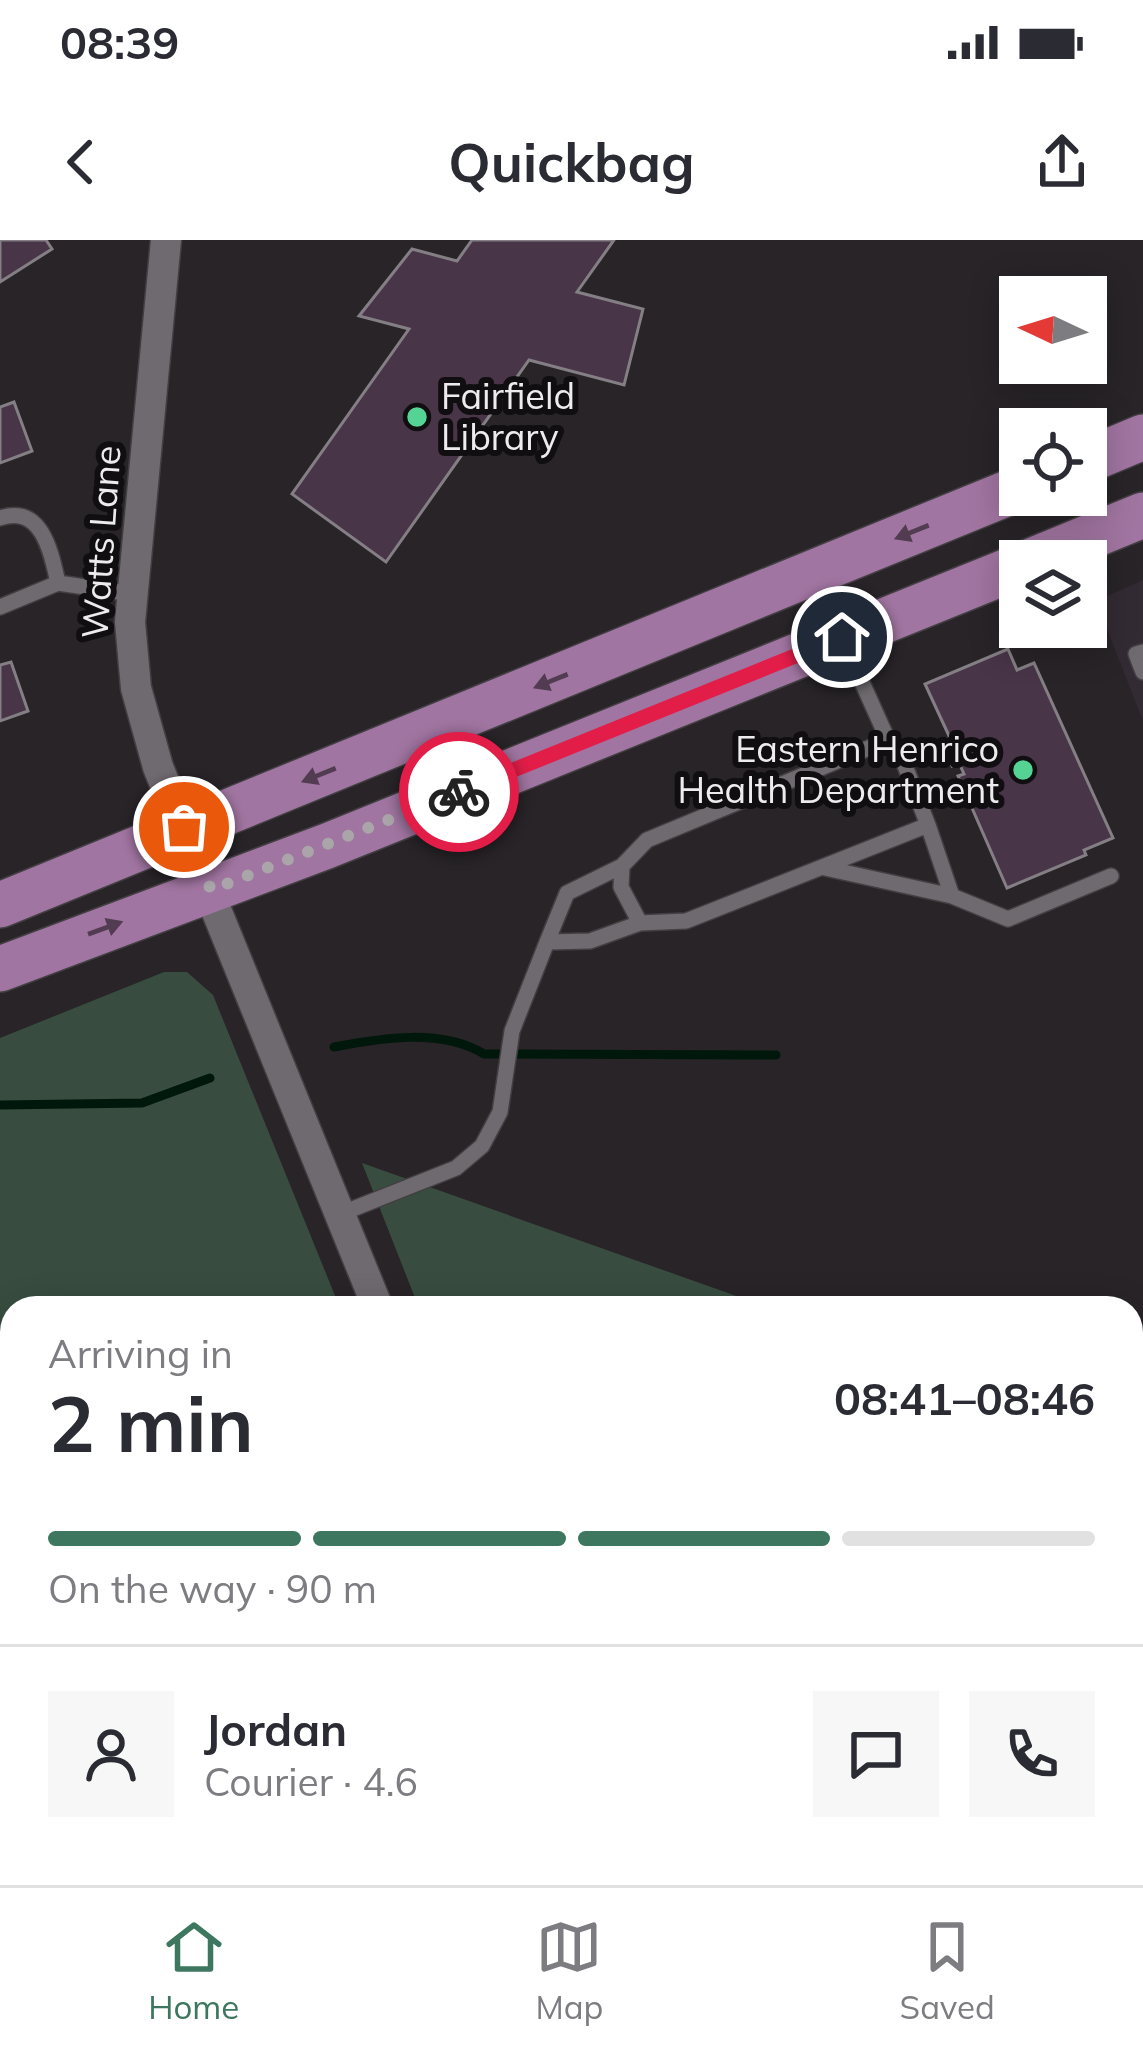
<!DOCTYPE html>
<meta charset="utf-8">
<style>
:root{--surface:#fff;--page:#f7f7f7;--text:#2b2b33;--muted:#7c7c81;--line:#e1e1e2;--accent:#3d775f}
body{margin:0;font-family:Mulish,sans-serif;background:var(--page);color:var(--text);height:100vh;display:flex;flex-direction:column;font-size:45px;white-space:nowrap}
*{box-sizing:border-box;margin:0}
p{font-size:39px;color:var(--muted)}
.icon{flex:none;width:66px;height:66px;fill:none;stroke:currentColor;stroke-width:2;stroke-linecap:round;stroke-linejoin:round}
.map{position:relative;flex:1;overflow:hidden}
.details{position:absolute;left:0px;top:1056px;width:1143px;height:591px;display:flex;flex-direction:column;background:var(--surface);border-radius:36px 36px 0 0;box-shadow:0 6px 30px #0003}
.details>*{flex:none}
.needle{width:78px;rotate:274deg}
.buttons{position:absolute;left:999px;top:36px;display:grid;gap:24px}
.buttons a{display:grid;place-items:center;width:108px;height:108px;border-radius:0px;background:var(--surface);box-shadow:0 6px 30px #0003;font-size:60px}
.pin{position:absolute;display:grid;place-items:center;width:102px;height:102px;color:#fff;margin:-51px;border:6px solid #fff;border-radius:50%;box-shadow:0 3px 12px #0007}
.courier{position:absolute;display:grid;place-items:center;width:120px;height:120px;margin:-60px;border:9px solid #e11d48;border-radius:50%;background:#fff;color:#222;box-shadow:0 3px 15px #0007}
.headline em{font-style:normal;font-weight:700}
.headline div{display:flex;flex-direction:column-reverse}
.headline{display:flex;align-items:center;justify-content:space-between;height:204px;padding:0 48px}
h1{font-size:78px;font-weight:700;line-height:90px}
.bar{display:grid;grid-template-columns:repeat(4,1fr);gap:18px 12px;align-content:center;height:144px;padding:0 48px}
.bar i{height:15px;border-radius:9px;background:var(--line)}
.bar .on{background:var(--accent)}
.bar p{grid-column:span 4}
.line{display:flex;align-items:center;gap:30px;padding:0 48px;border-top:3px solid var(--line)}
.line div{flex:1}
.round{display:grid;place-items:center;flex:none;width:126px;height:126px;border-radius:0px;background:var(--page)}
.status{display:flex;justify-content:space-between;align-items:center;height:84px;padding:0 60px;background:var(--surface);direction:ltr}
.status svg{height:33px;fill:currentColor}
header{display:flex;justify-content:space-between;align-items:center;height:156px;padding:0 48px;background:var(--surface);font-size:54px;font-weight:700}
.tabs{display:flex;justify-content:space-around;align-items:center;height:168px;border-top:3px solid var(--line);background:var(--surface);font-size:33px;color:var(--muted)}
.tabs a{display:grid;justify-items:center;gap:6px}
.tabs .on{color:var(--accent)}
.map>svg:first-child{display:block}
.built{fill:#332b33}
.green{fill:#384d40}
.lines{fill:none;stroke-linecap:round;stroke-linejoin:round}
.stream{stroke:#00180b;stroke-width:9}
.building{fill:#483548;stroke:#847f84;stroke-width:3}
.lane-casing{stroke:#423f42;stroke-width:18}
.street-casing{stroke:#423f42;stroke-width:33}
.primary-casing{stroke:#423f42;stroke-width:48}
.lane{stroke:#6f6a6f;stroke-width:15}
.street{stroke:#6f6a6f;stroke-width:30}
.primary{stroke:#a175a1;stroke-width:45}
.oneway{fill:#513c51}
.done{stroke:#a9a5a9;stroke-width:12;stroke-dasharray:0 21.6}
.route{stroke:#e11d48;stroke-width:15}
.poi-dot{fill:#54d395;stroke:#100e10;stroke-width:4.5}
.labels{text-anchor:middle;stroke-width:12;stroke-linejoin:round;paint-order:stroke}
.poi-label{font-size:36px;fill:#eeebee;stroke:#100e10;text-anchor:start}
.street-label{font-size:36px;fill:#eeebee;stroke:#100e10}
</style>
<div class="status"><b>08:39</b><svg viewBox="0 0 49 12"><path d="M0 12V9h3v3zM5 12V6h3v6zM10 12V3h3v9zM15 12V0h3v12zM26 1h20v11H26zM47 4h2v5h-2z"/></svg></div>
<header><svg class="icon" aria-label="back" viewBox="0 0 24 24"><path d="M15 5l-7 7 7 7"/></svg>Quickbag<svg class="icon" aria-label="share" viewBox="0 0 24 24"><path d="M12 15V3M7 8l5-5 5 5M5 13v7h14v-7"/></svg></header>
<div class="map">
<svg width="1143" height="1645" viewBox="0 0 1143 1645">
<rect width="100%" height="100%" fill="#282428"/>
<!-- built -->
<path class="built" d="M1143 340V481L1096 361Z"/>
<!-- green -->
<path class="green" d="M164 732H187L213 755 340 1068H12V1635H441V1645H0V798Z
M362 923 770 1068H419Z
M1131 1196 1143 1200V1272L1131 1347Z
M1131 1482 1143 1532V1645H516V1635H1131Z"/>
<g class="lines">
<!-- stream -->
<path class="stream" d="M334 807C381 798 441 788 484 814L776 815
M0 865 142 863 210 838"/>
</g>
<!-- building -->
<path class="building" d="M0 0H46L52 9 0 42Z
M472 0H614L577 52 643 69 624 145 529 120 386 322 292 254 409 89 359 76 412 9 457 21Z
M14 162 32 211 0 223V167Z
M1008 409 1017 430 1034 423 1113 598 1084 610 1086 615 1007 648 958 536 964 534 959 523 952 526 942 501 950 498 925 444Z
M11 422 28 471 0 481V425Z
M0 1390H7V1428H0Z"/>
<g class="lines">
<!-- lane casing -->
<g class="lane-casing">
<path id="lane" d="M0 278C42 264 51 312 58 343
M0 367 58 343 132 354
M843 400 888 500 647 600 622 626 621 647 640 683 686 681 928 585 900 513 888 500
M1143 412 1136 414 1143 432
M928 585 952 656
M622 626 567 653 547 702 590 701 640 683
M825 628 952 656 1008 679 1111 636
M340 974 456 928 482 906 500 872 512 791 547 702
M0 1566 12 1571
M711 1635 712 1645
M15 1645V1635
M103 1645V1635
M375 1645V1635"/>
</g>
<!-- street casing -->
<g class="street-casing">
<path id="street" d="M166 0 130 382 136 448 158 527 378 1068
M482 1645V1635"/>
</g>
<!-- primary casing -->
<g class="primary-casing">
<path id="primary" d="M1086 221 1143 197
M1031 321 1143 275
M0 665 1020 248
M0 729 327 606 1020 326"/>
</g>
<!-- lane -->
<use href="#lane" class="lane"/>
<!-- street -->
<use href="#street" class="street"/>
<!-- primary -->
<use href="#primary" class="primary"/>
</g>
<!-- one-way arrows -->
<defs><path id="oneway-solid" d="M-6-.8H1V-3.2L6.5 0L1 3.2V.8H-6Z" transform="scale(3)"/></defs>
<g class="oneway">
<use href="#oneway-solid" transform="translate(912 292) rotate(158)"/>
<use href="#oneway-solid" transform="translate(551 441) rotate(158)"/>
<use href="#oneway-solid" transform="translate(319 535) rotate(158)"/>
<use href="#oneway-solid" transform="translate(105 688) rotate(-20)"/>
</g>
<g class="lines">
<!-- done -->
<path class="done" d="M184 587 211 650 459 552"/>
<!-- route -->
<path class="route" d="M459 552 842 397"/>
</g>
<!-- markers -->
<g class="poi-dot">
<circle cx="417" cy="177" r="12"/>
<circle cx="1023" cy="530" r="12"/>
</g>
<g class="labels">
<!-- poi labels -->
<g class="poi-label">
<text x="441" y="169">Fairfield<tspan x="441" dy="41">Library</tspan></text>
<text x="999" y="522" text-anchor="end">Eastern Henrico<tspan x="999" dy="41">Health Department</tspan></text>
</g>
<!-- street labels -->
<g class="street-label">
<text transform="translate(101 302) rotate(-86)" y="13">Watts Lane</text>
</g>
</g>
</svg>
<div class="buttons">
<a><svg class="needle" viewBox="-14 -14 28 28"><path d="M0-13l5 13h-10z" fill="#e53935"/><path d="M0 13l5-13h-10z" fill="#7c7c81"/></svg></a>
<a><svg class="icon" aria-label="locate" viewBox="0 0 24 24"><circle cx="12" cy="12" r="6"/><path d="M12 2v4M12 18v4M2 12h4M18 12h4"/></svg></a>
<a><svg class="icon" aria-label="layers" viewBox="0 0 24 24"><path d="M12 4l9 5-9 5-9-5zM3 14l9 5 9-5"/></svg></a>
</div>
<div class="pin" style="left:184px;top:587px;background:#ea580c"><svg class="icon" aria-label="bag" viewBox="0 0 24 24"><path d="M5 8h14l-1 12H6zM9 8a3 3 0 0 1 6 0"/></svg></div>
<div class="pin" style="left:842px;top:397px;background:#1f2937"><svg class="icon" aria-label="home" viewBox="0 0 24 24"><path d="M3 11l9-7 9 7M6 9v11h12V9"/></svg></div>
<div class="courier" style="left:459px;top:552px"><svg class="icon" aria-label="bike" viewBox="0 0 24 24"><circle cx="6" cy="16" r="4"/><circle cx="18" cy="16" r="4"/><path d="M6 16l4-8h5l3 8M10 8l3 8H6M13 5h3"/></svg></div>
<section class="details">
<div class="headline"><div><h1>2 min</h1><p>Arriving in</p></div><em>08:41–08:46</em></div>
<div class="bar"><i class="on"></i><i class="on"></i><i class="on"></i><i></i><p>On the way · 90 m</p></div>
<div class="line" style="height:216px"><a class="round"><svg class="icon" aria-label="person" viewBox="0 0 24 24"><circle cx="12" cy="8" r="4"/><path d="M4 21q1-7 8-7t8 7"/></svg></a><div><b>Jordan</b><p>Courier · 4.6</p></div><a class="round"><svg class="icon" aria-label="chat" viewBox="0 0 24 24"><path d="M4 5h16v11H9l-5 4z"/></svg></a><a class="round"><svg class="icon" aria-label="phone" viewBox="0 0 24 24"><path d="M5 4h4l2 5-3 2q2 4 5 5l2-3 5 2v4C11 20 4 13 5 4z"/></svg></a></div>
</section>
</div>
<nav class="tabs">
<a class="on"><svg class="icon" aria-label="home" viewBox="0 0 24 24"><path d="M3 11l9-7 9 7M6 9v11h12V9"/></svg>Home</a>
<a><svg class="icon" aria-label="map" viewBox="0 0 24 24"><path d="M3 6l6-2 6 2 6-2v14l-6 2-6-2-6 2zM9 4v14M15 6v14"/></svg>Map</a>
<a><svg class="icon" aria-label="saved" viewBox="0 0 24 24"><path d="M7 4h10v16l-5-4-5 4z"/></svg>Saved</a>
</nav>
